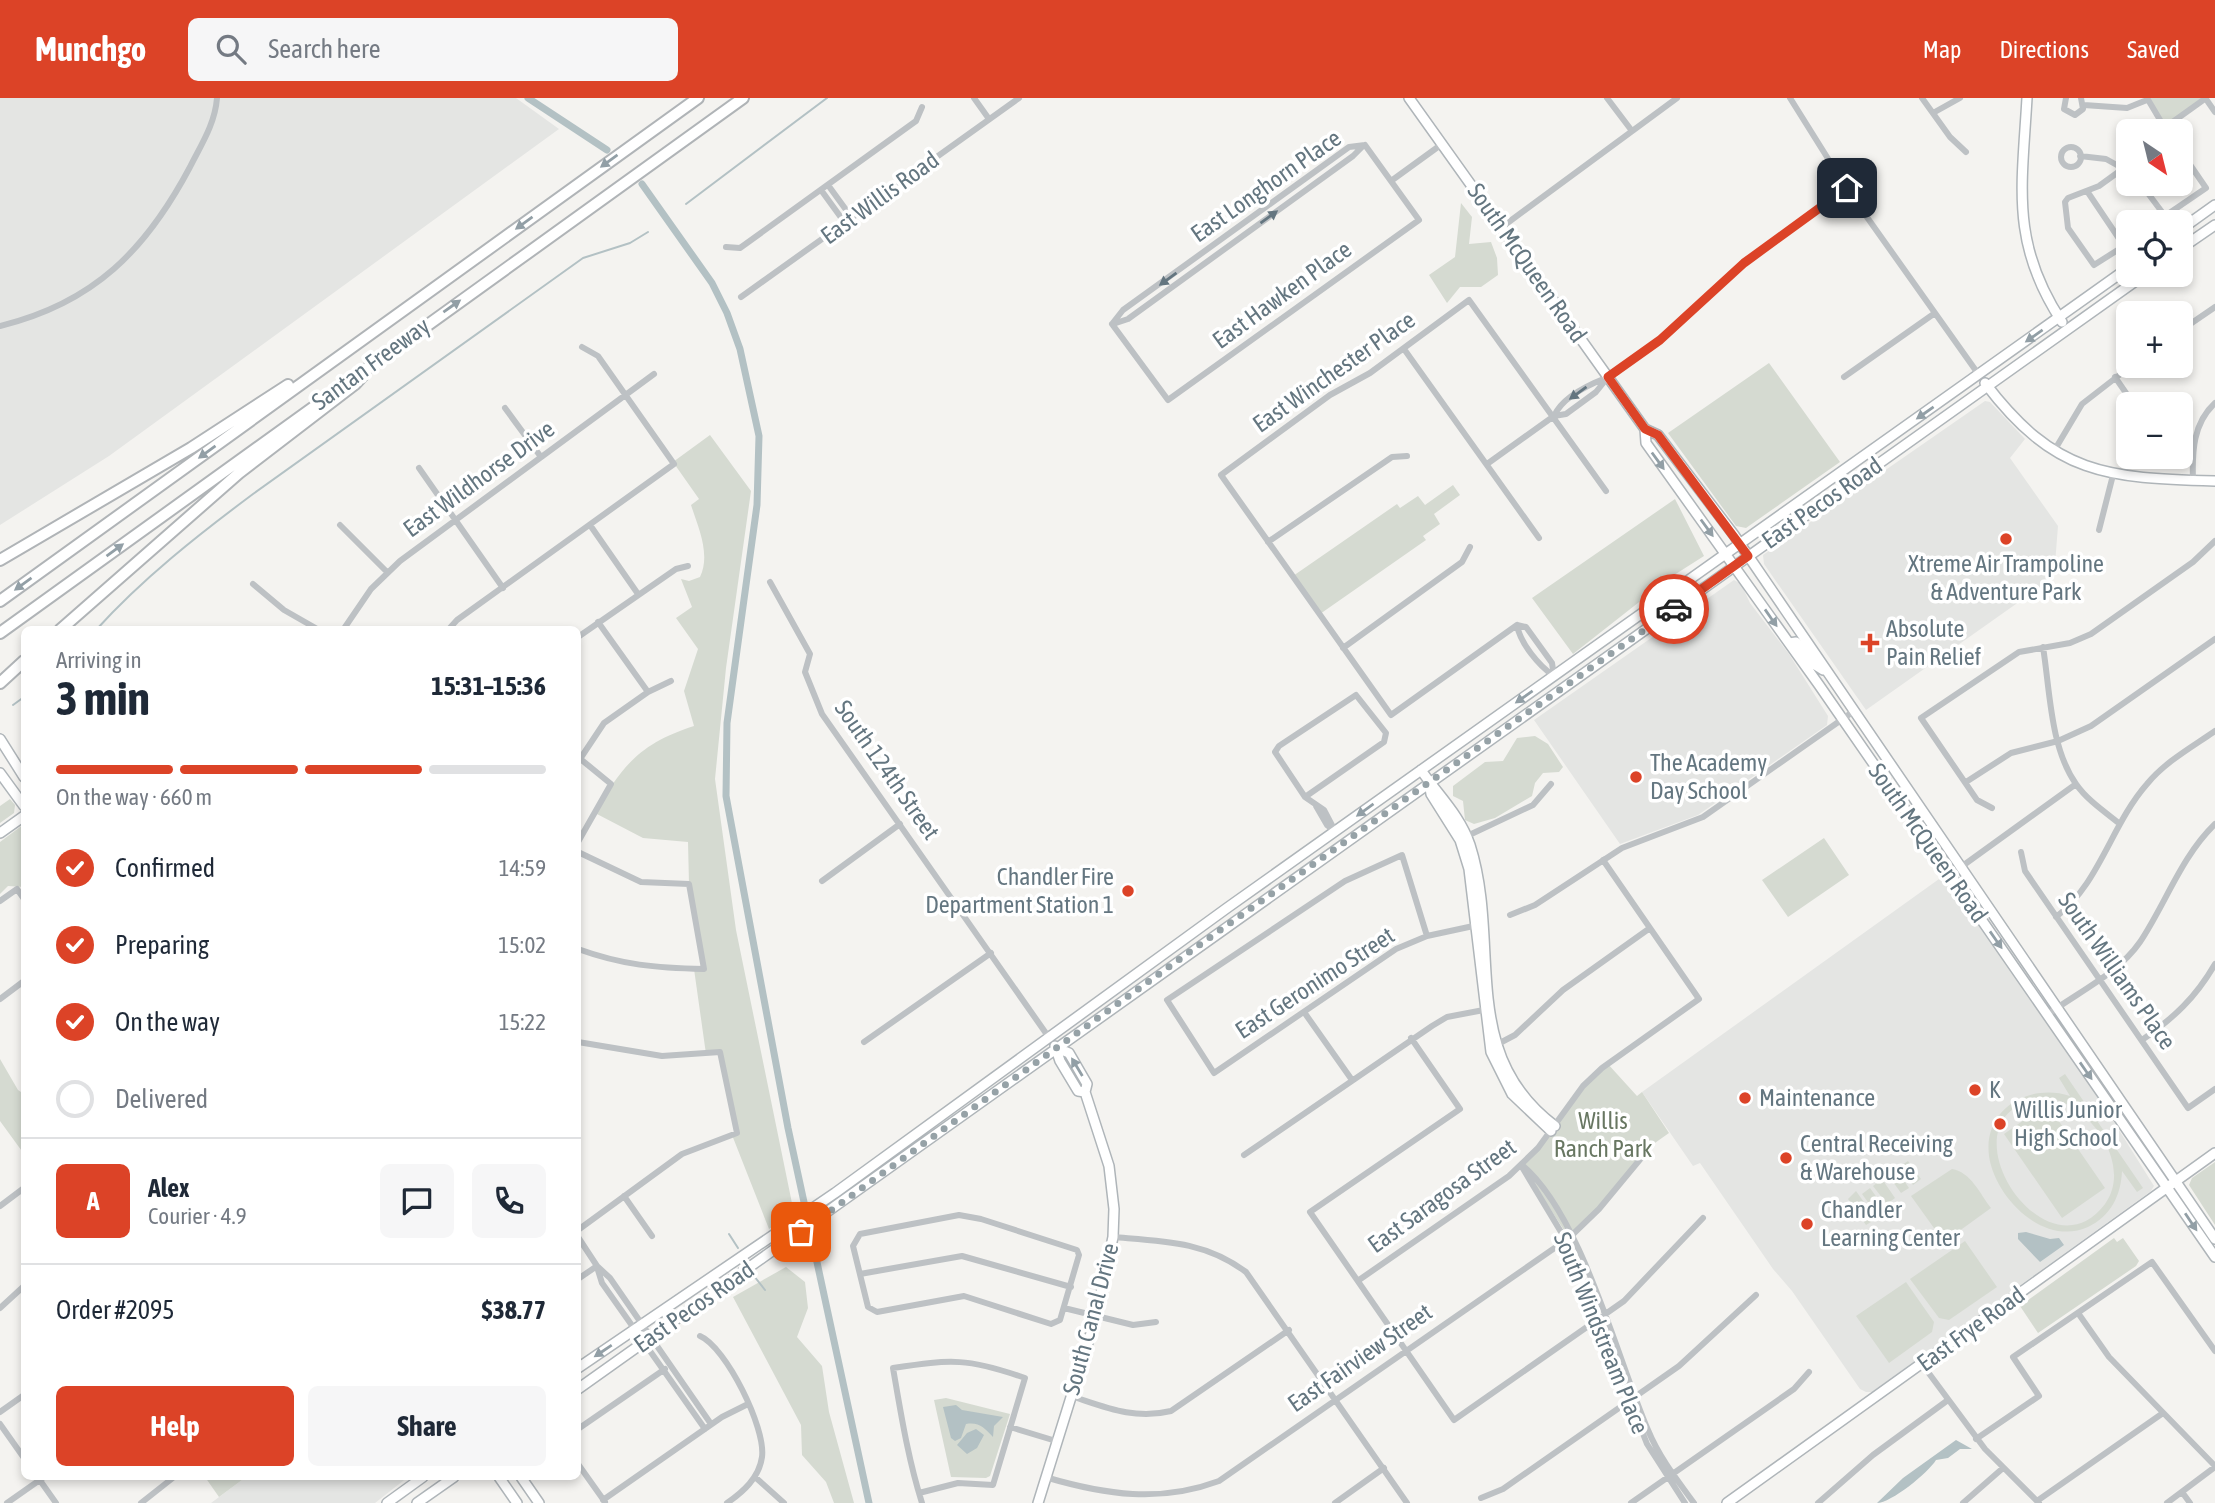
<!DOCTYPE html>
<meta charset="utf-8">
<style>
:root{--surface:#fff;--page:#f6f6f7;--text:#1f2937;--muted:#747a83;--line:#e0e1e3;--accent:#dc4327}
body{margin:0;font-family:"Asap Condensed",sans-serif;background:var(--page);color:var(--text);height:100vh;display:flex;flex-direction:column;font-size:26px;white-space:nowrap}
*{box-sizing:border-box;margin:0}
p{font-size:23px;color:var(--muted)}
.icon{flex:none;width:38px;height:38px;fill:none;stroke:currentColor;stroke-width:2;stroke-linecap:round;stroke-linejoin:round}
.map{position:relative;flex:1;overflow:hidden}
.drawer{position:absolute;left:21px;top:528px;width:560px;height:854px;display:flex;flex-direction:column;background:var(--surface);border-radius:10px;box-shadow:0 4px 10px #0003}
.drawer>*{flex:none}
.needle{width:46px;rotate:145deg}
.fabs{position:absolute;left:2116px;top:21px;display:grid;gap:14px}
.fabs a{display:grid;place-items:center;width:77px;height:77px;border-radius:10px;background:var(--surface);box-shadow:0 4px 10px #0003;font-size:35px}
.pin{position:absolute;display:grid;place-items:center;width:60px;height:60px;color:#fff;margin:-30px;border-radius:14px;box-shadow:0 4px 10px #0006}
.courier{position:absolute;display:grid;place-items:center;width:70px;height:70px;margin:-35px;border:5px solid #dc4327;border-radius:50%;background:#fff;color:#222;box-shadow:0 2px 9px #0007}
.overview em{font-style:normal;font-weight:700}
.overview div{display:flex;flex-direction:column-reverse}
.overview{display:flex;align-items:center;justify-content:space-between;height:119px;padding:0 35px}
h1{font-size:46px;font-weight:700;line-height:52px}
.bar{display:grid;grid-template-columns:repeat(4,1fr);gap:10px 7px;align-content:center;height:84px;padding:0 35px}
.bar i{height:9px;border-radius:5px;background:var(--line)}
.bar .current{background:var(--accent)}
.bar p{grid-column:span 4}
.line{display:flex;align-items:center;gap:18px;padding:0 35px;border-top:2px solid var(--line)}
.line div{flex:1}
.round{display:grid;place-items:center;flex:none;width:74px;height:74px;border-radius:10px;background:var(--page)}
ol{padding:0 35px;list-style:none}
li{display:flex;align-items:center;gap:21px;height:77px}
li p{margin-inline-start:auto}
li .icon{padding:7px;border-radius:50%;background:var(--accent);color:#fff;stroke-width:4}
li:last-child{color:var(--muted)}
li i{width:38px;height:38px;border:4px solid var(--line);border-radius:50%}
.action{display:flex;gap:14px;margin-top:auto;padding:14px 35px}
.action a{flex:1;height:80px;border-radius:10px;background:var(--accent);color:#fff;font-size:28px;font-weight:700;line-height:80px;text-align:center}
.action a+a{background:var(--page);color:var(--text)}
header{display:flex;align-items:center;gap:42px;box-sizing:border-box;height:98px;padding:0 35px;background:var(--accent);color:#fff}
header strong{font-size:33px}
nav{display:flex;gap:38px;margin-inline-start:auto;font-size:24px}
.search{width:490px;height:63px;background:var(--page);display:flex;align-items:center;gap:18px;box-sizing:border-box;padding:0 24px;border-radius:10px;color:var(--muted);font-size:26px}
.map>svg:first-child{display:block}
.built{fill:#e4e5e3}
.green{fill:#d5dad1;fill-rule:evenodd}
.water{fill:#b3c1c4}
.lines{fill:none;stroke-linecap:round;stroke-linejoin:round}
.stream{stroke:#b3c1c4;stroke-width:2}
.canal{stroke:#b3c1c4;stroke-width:7}
.secondary-casing{stroke:#afb5b9;stroke-width:12}
.highway-casing{stroke:#b0b4b7;stroke-width:14}
.street{stroke:#bdc1c4;stroke-width:6}
.secondary{stroke:#fff;stroke-width:9}
.highway{stroke:#fff;stroke-width:10}
.oneway{fill:#929fa6}
.oneway2{fill:#647680}
.done{stroke:#96a2a7;stroke-width:7;stroke-dasharray:0 12.6}
.route{stroke:#dc4327;stroke-width:9}
.poi-dot{fill:#dc4327;stroke:#fff;stroke-width:2.5}
.labels{text-anchor:middle;stroke-width:7;stroke-linejoin:round;paint-order:stroke}
.street-label{font-size:24px;fill:#647680;stroke:#fff}
.poi-label{font-size:24px;fill:#647680;stroke:#fff;text-anchor:start}
.park-label{font-size:24px;fill:#687762;stroke:#fff}
</style>
<header>
<strong>Munchgo</strong>
<div class="search"><svg class="icon" aria-label="search" viewBox="0 0 24 24"><circle cx="10" cy="10" r="6"/><path d="M15 15l6 6"/></svg>Search here</div>
<nav><a>Map</a><a>Directions</a><a>Saved</a></nav>
</header>
<div class="map">
<svg width="2215" height="1405" viewBox="0 0 2215 1405">
<rect width="100%" height="100%" fill="#f4f3f0"/>
<!-- built -->
<path class="built" d="M0 0H516L559 31 109 358 0 427Z
M1985 303 1990 304 2025 341 2010 360 2058 428 2054 479 1866 612 1764 466 1763 457Z
M1734 482 1741 486 1750 505 1789 556 1828 618 1827 627 1698 717 1620 746 1534 622Z
M1946 776 2092 989 2154 1088 2151 1093 1872 1294H1866L1860 1291 1792 1193 1773 1171 1700 1065 1693 1068 1642 994Z
M246 1379H408L375 1405H211Z"/>
<!-- green -->
<path class="green" d="M2147 0H2206L2165 30Z
M1461 105 1472 119 1469 146 1491 144 1497 160 1498 177 1481 189H1460L1447 205 1429 177 1455 159Z
M1769 265 1840 364 1746 430 1736 428 1668 335Z
M710 337 751 393 726 570 715 681 736 832 794 1115 769 1131 732 1037 737 1035 720 954 706 956 694 871H703L689 786 688 744 643 740 595 715C622 667 641 645 694 628L684 593 698 551 676 520 692 509 681 481 689 483 700 479C711 456 698 429 691 407L699 401 673 364Z
M1453 387 1460 397 1434 416 1440 426 1423 438 1426 442 1320 516 1293 478 1397 406 1400 410 1418 398 1425 407Z
M1675 401 1704 458 1671 479 1573 556 1532 500Z
M1535 638 1548 646 1563 669 1559 674 1543 675 1535 685 1532 698 1495 720 1474 726 1465 722 1463 703 1453 698V688L1485 664 1503 663 1517 640Z
M10 701 15 707 14 715 0 725V708Z
M24 726V789L8 788 0 796V744Z
M1824 740 1849 777 1788 819 1762 782Z
M0 961 18 992 24 996V1056L0 1023Z
M1607 965 1637 998 1642 994 1669 1035 1652 1047 1599 1111 1569 1140 1522 1067 1583 988Z
M2065 976 2143 1090 2137 1094 2122 1073C2121 1097 2111 1118 2088 1129 2044 1149 1995 1100 1989 1058 1983 1010 2030 985 2070 998L2059 980ZM2044 1000C2088 1002 2134 1066 2105 1106 2044 1187 1933 1013 2044 1000Z
M2047 1006 2105 1090 2062 1120 2004 1036Z
M1908 1063 1921 1081 1913 1087 1899 1069Z
M2215 1064V1127L2189 1087 2192 1080Z
M1896 1071 1909 1090 1901 1095 1888 1077Z
M1952 1071C1971 1074 1980 1096 1991 1110L1944 1144 1911 1098Z
M1882 1081 1895 1100 1887 1106 1873 1088Z
M1870 1090 1883 1108 1875 1114 1862 1096Z
M1856 1093 1876 1121 1866 1127 1848 1101Z
M2114 1140 2117 1144 2123 1140 2139 1163 2136 1168 2038 1235 2020 1208Z
M1965 1143 1997 1189 1949 1222 1939 1220 1910 1181Z
M786 1169 805 1184 808 1210 797 1239 822 1268 829 1314 854 1405H834L826 1384 802 1357 801 1327 733 1199Z
M1906 1184 1934 1224 1932 1234 1889 1265 1856 1218Z
M946 1300 1010 1316 990 1378 986 1380 951 1379 934 1302Z
M205 1379H246L219 1399Z"/>
<!-- water -->
<path class="water" d="M2026 1134 2050 1141 2059 1140 2064 1147 2040 1164 2018 1141V1135Z
M956 1307 962 1312 1003 1319 994 1328 993 1339C984 1330 980 1324 966 1326L961 1340 955 1343 951 1340 943 1309Z
M976 1331 984 1337 977 1350 967 1356 957 1347 967 1335Z
M1956 1342 1972 1351H1960L1948 1360 1936 1362C1928 1375 1891 1405 1877 1405L1903 1380Z"/>
<g class="lines">
<!-- stream -->
<path class="stream" d="M686 106 827 0
M96 532C142 481 198 437 253 396L583 160 630 145 648 134
M13 607 24 599
M729 1136 738 1150
M754 1178 765 1192"/>
<!-- canal -->
<path class="canal" d="M528 0 607 52
M642 86 712 185 727 215 740 251 759 338 757 407 727 625 726 698 788 1030 869 1405"/>
<!-- secondary casing -->
<g class="secondary-casing">
<path id="secondary" d="M1409 0 1645 331 1658 337 1734 437 2215 1141
M2027 0C2022 89 2010 145 2062 224
M2180 132 2215 107
M2180 151 2215 127
M1985 285C2055 377 2106 380 2215 383
M1645 331 1646 345 1819 587 2215 1159
M1789 545 1796 544 1812 565 1823 572
M0 641 24 679
M1421 672C1438 697 1460 717 1470 747 1502 847 1457 955 1555 1028
M0 675 24 708
M1429 684 1431 696 1460 742 1469 771 1491 954 1512 996 1551 1033
M0 735 24 718
M1055 948 1060 963 1078 993 1085 994
M578 1270 835 1095 1227 810 2128 170
M578 1291 2144 177
M499 1379 517 1405
M521 1379 539 1405
M387 1405 423 1379
M417 1405 454 1379
M1038 1405 1096 1219 1113 1139 1114 1111 1109 1068 1085 994 1087 986 1069 955 1057 950
M1727 1405 2215 1055"/>
</g>
<!-- highway casing -->
<g class="highway-casing">
<path id="highway" d="M0 462 191 350 288 287
M0 503 698 0
M60 532 239 375 355 286 365 275
M0 535 743 0
M0 585 24 563"/>
</g>
<!-- street -->
<path class="street" d="M974 0 989 21
M1607 0 1632 33
M1790 0 1847 91 1979 277
M1922 0 1950 39 1966 54
M2066 0 2064 11 2075 17 2083 11 2081 0
M2147 0 2166 32
M2206 1 2215 14
M2084 7 2127 10 2147 2
M1933 15 1960 0
M2160 33 2206 0
M2061 59a10 10 0 1 1 20 0a10 10 0 1 1-20 0Z
M2080 58 2106 61 2124 71
M1391 83 1442 46
M2141 86 2165 118 2206 90 2180 52
M828 87 852 120
M821 92 845 125
M2087 93 2124 148 2094 167 2068 130 2065 104 2068 100 2099 88 2128 67
M1502 129 1677 0
M726 149 740 150 916 23 922 9
M741 199 1019 0
M1112 226 1168 302 1419 122 1365 47
M1112 226 1123 212 1349 49 1365 47
M1113 226 1128 221 1353 58 1363 48
M0 228C94 205 146 152 190 69 201 47 215 26 217 0
M2180 233 2215 209
M1404 251 1539 440
M1844 279 1935 215
M2115 279 2126 295
M505 310 541 359
M1554 318C1562 300 1588 287 1606 280
M2054 353 2082 306 2131 268
M1487 366 1554 318 1566 316 1596 294 1608 279 1660 242 1744 165 1847 91
M419 370 503 490
M2193 382C2192 354 2193 325 2215 305
M340 427 387 474
M590 427 638 496
M2099 432 2113 377
M1268 444 1392 359 1407 358
M770 484 810 556 805 574 822 616 1050 941
M253 486 284 512 319 532
M598 524 648 594
M1517 527 1391 617 1221 377 1330 297 1370 275 1469 202 1606 393
M1517 527 1526 529 1552 565 1554 578
M1517 527C1520 545 1539 568 1554 578
M343 532 371 491 400 463 654 276
M448 532 457 522 674 366 598 258 582 249
M578 539 676 471 688 468
M2043 549C2050 592 2050 649 2076 686 2087 702 2105 714 2120 726
M1343 550 1462 464 1470 449
M578 659 611 686 578 744
M580 661 604 625 648 594 671 583
M1966 684 2011 655 2058 643 2091 628 2215 541
M1305 699 1384 644 1386 635 1356 597 1279 648 1275 654 1305 699 1324 712 1335 733
M1316 708 1327 727 1335 733
M1992 710 1977 702 1921 620 2019 554 2070 545 2091 536 2193 464 2215 443
M1465 739 1533 707 1551 686
M578 754 641 784 689 786 704 871C656 870 622 867 578 851
M2021 754 2025 773 2188 1010 2215 991
M1952 779 1961 769 2076 686
M822 783 900 726
M0 803 17 791 24 801
M1510 817 1535 807 1622 750 1703 719 1854 613
M2056 819C2100 785 2111 727 2147 686 2165 664 2192 649 2215 633
M1427 838 1402 757 1345 783 1167 902 1214 975 1396 851 1427 838 1478 827
M0 901 24 883
M1304 914 1352 982
M2047 917C2078 894 2118 876 2140 844 2166 805 2181 759 2215 726
M1411 940 1460 1011 1310 1114 1454 1322 1624 1203 1703 1120
M2142 942C2174 920 2196 899 2215 866
M578 944 662 958 720 954 737 1035 682 1056 578 1132
M864 944 991 855
M1496 947 1515 937 1563 892 1650 830
M1244 1057 1432 928 1447 919 1489 911
M1522 1067C1581 1116 1617 1260 1648 1332 1659 1359 1677 1382 1694 1405
M1522 1069 1570 1149 1647 1346 1685 1405
M624 1098 652 1138
M0 1108 24 1090
M959 1117 981 1121 1077 1152 1079 1157 1060 1222 1051 1226 964 1198 877 1214 868 1209 853 1148 860 1136Z
M578 1139 597 1168 610 1180 711 1326
M1113 1139C1162 1143 1205 1143 1246 1174L1407 1405
M597 1169 602 1185 705 1331
M860 1176 962 1158 1071 1189
M578 1181 597 1168
M1359 1182 1509 1078 1538 1050 1583 988 1602 970 1699 901 1603 762
M0 1210 24 1188
M1064 1210 1133 1227 1156 1224
M2078 1215 2109 1259 2215 1368
M700 1238C726 1249 766 1330 762 1359 759 1380 743 1394 727 1405
M1922 1266 1985 1351 2039 1405
M1071 1298C1105 1309 1134 1322 1171 1313L1289 1232
M0 1314 24 1297
M0 1326 24 1360
M1010 1329 1056 1343
M578 1331 665 1271
M1976 1341 2039 1298 2013 1259 2152 1164 2215 1253
M578 1366 605 1404
M755 1379 784 1405
M1045 1379C1106 1397 1160 1405 1219 1383L1569 1140 1599 1111 1652 1047
M39 1381 56 1405
M2182 1394 2190 1405
M919 1395 958 1385 993 1387 1025 1280C968 1260 952 1261 893 1270 901 1316 908 1361 922 1405
M1481 1400 1503 1391 1679 1268 1756 1197
M603 1402 722 1319 748 1306
M2037 1403 2163 1315
M7 1405 44 1379
M141 1405 174 1379
M1335 1405 1384 1370
M1631 1405 1794 1291 1809 1274
M1818 1405 1873 1357 1948 1302
M1963 1405 2003 1370
M2167 1405 2215 1369"/>
<!-- secondary -->
<use href="#secondary" class="secondary"/>
<!-- highway -->
<use href="#highway" class="highway"/>
</g>
<!-- one-way arrows -->
<defs><path id="oneway-solid" d="M-6-.8H1V-3.2L6.5 0L1 3.2V.8H-6Z" transform="scale(1.75)"/></defs>
<g class="oneway">
<use href="#oneway-solid" transform="translate(609 63) rotate(144)"/>
<use href="#oneway-solid" transform="translate(524 125) rotate(144)"/>
<use href="#oneway-solid" transform="translate(452 208) rotate(-35)"/>
<use href="#oneway-solid" transform="translate(2034 238) rotate(145)"/>
<use href="#oneway-solid" transform="translate(1925 315) rotate(145)"/>
<use href="#oneway-solid" transform="translate(207 354) rotate(144)"/>
<use href="#oneway-solid" transform="translate(1658 363) rotate(54)"/>
<use href="#oneway-solid" transform="translate(1707 430) rotate(54)"/>
<use href="#oneway-solid" transform="translate(115 452) rotate(-36)"/>
<use href="#oneway-solid" transform="translate(23 486) rotate(144)"/>
<use href="#oneway-solid" transform="translate(1771 520) rotate(55)"/>
<use href="#oneway-solid" transform="translate(1524 599) rotate(145)"/>
<use href="#oneway-solid" transform="translate(1365 712) rotate(144)"/>
<use href="#oneway-solid" transform="translate(1996 842) rotate(55)"/>
<use href="#oneway-solid" transform="translate(1077 969) rotate(-121)"/>
<use href="#oneway-solid" transform="translate(2086 973) rotate(55)"/>
<use href="#oneway-solid" transform="translate(2191 1124) rotate(56)"/>
<use href="#oneway-solid" transform="translate(603 1253) rotate(146)"/>
</g>
<g class="oneway2">
<use href="#oneway-solid" transform="translate(1269 119) rotate(-36)"/>
<use href="#oneway-solid" transform="translate(1168 181) rotate(144)"/>
<use href="#oneway-solid" transform="translate(1578 295) rotate(144)"/>
</g>
<g class="lines">
<!-- done -->
<path class="done" d="M801 1134 1202 845 1674 511"/>
<!-- route -->
<path class="route" d="M1674 511 1748 458 1658 337 1645 331 1608 279 1660 242 1744 165 1847 90"/>
</g>
<!-- markers -->
<g class="poi-dot">
<circle cx="2006" cy="441" r="7"/>
<path d="M1866.5 534.5h7v7h7v7h-7v7h-7v-7h-7v-7h7z"/>
<circle cx="1636" cy="679" r="7"/>
<circle cx="1128" cy="793" r="7"/>
<circle cx="1975" cy="992" r="7"/>
<circle cx="1745" cy="1000" r="7"/>
<circle cx="2000" cy="1026" r="7"/>
<circle cx="1786" cy="1060" r="7"/>
<circle cx="1807" cy="1126" r="7"/>
</g>
<g class="labels">
<!-- street labels -->
<g class="street-label">
<text transform="translate(1266 88) rotate(-35)" y="8">East Longhorn Place</text>
<text transform="translate(880 100) rotate(-36)" y="8">East Willis Road</text>
<text transform="translate(1527 165) rotate(55)" y="8">South McQueen Road</text>
<text transform="translate(1282 197) rotate(-36)" y="8">East Hawken Place</text>
<text transform="translate(371 266) rotate(-36)" y="8">Santan Freeway</text>
<text transform="translate(1334 274) rotate(-35)" y="8">East Winchester Place</text>
<text transform="translate(479 381) rotate(-36)" y="8">East Wildhorse Drive</text>
<text transform="translate(1822 405) rotate(-35)" y="8">East Pecos Road</text>
<text transform="translate(887 672) rotate(55)" y="8">South 124th Street</text>
<text transform="translate(1928 745) rotate(55)" y="8">South McQueen Road</text>
<text transform="translate(2117 873) rotate(55)" y="8">South Williams Place</text>
<text transform="translate(1315 885) rotate(-33)" y="8">East Geronimo Street</text>
<text transform="translate(1442 1098) rotate(-36)" y="8">East Saragosa Street</text>
<text transform="translate(694 1209) rotate(-35)" y="8">East Pecos Road</text>
<text transform="translate(1091 1221) rotate(-75)" y="8">South Canal Drive</text>
<text transform="translate(1971 1231) rotate(-36)" y="8">East Frye Road</text>
<text transform="translate(1601 1235) rotate(68)" y="8">South Windstream Place</text>
<text transform="translate(1360 1260) rotate(-35)" y="8">East Fairview Street</text>
</g>
<!-- poi labels -->
<g class="poi-label">
<text x="2006" y="474" text-anchor="middle">Xtreme Air Trampoline<tspan x="2006" dy="28">&amp; Adventure Park</tspan></text>
<text x="1886" y="539">Absolute<tspan x="1886" dy="28">Pain Relief</tspan></text>
<text x="1650" y="673">The Academy<tspan x="1650" dy="28">Day School</tspan></text>
<text x="1114" y="787" text-anchor="end">Chandler Fire<tspan x="1114" dy="28">Department Station 1</tspan></text>
<text x="1989" y="1000">K</text>
<text x="1759" y="1008">Maintenance</text>
<text x="2014" y="1020">Willis Junior<tspan x="2014" dy="28">High School</tspan></text>
<text x="1800" y="1054">Central Receiving<tspan x="1800" dy="28">&amp; Warehouse</tspan></text>
<text x="1821" y="1120">Chandler<tspan x="1821" dy="28">Learning Center</tspan></text>
</g>
<!-- park labels -->
<g class="park-label">
<text x="1603" y="1031">Willis<tspan x="1603" dy="28">Ranch Park</tspan></text>
</g>
</g>
</svg>
<div class="fabs">
<a><svg class="needle" viewBox="-14 -14 28 28"><path d="M0-13l5 13h-10z" fill="#e53935"/><path d="M0 13l5-13h-10z" fill="#747a83"/></svg></a>
<a><svg class="icon" aria-label="locate" viewBox="0 0 24 24"><circle cx="12" cy="12" r="6"/><path d="M12 2v4M12 18v4M2 12h4M18 12h4"/></svg></a>
<a>+</a>
<a>−</a>
</div>
<div class="pin" style="left:801px;top:1134px;background:#ea580c"><svg class="icon" aria-label="bag" viewBox="0 0 24 24"><path d="M5 8h14l-1 12H6zM9 8a3 3 0 0 1 6 0"/></svg></div>
<div class="pin" style="left:1847px;top:90px;background:#1f2937"><svg class="icon" aria-label="home" viewBox="0 0 24 24"><path d="M3 11l9-7 9 7M6 9v11h12V9"/></svg></div>
<div class="courier" style="left:1674px;top:511px"><svg class="icon" aria-label="car" viewBox="0 0 24 24"><path d="M5 17H2v-5l4-1 3-4h7l3 4 3 1v5h-3M9 17h6M6 11h13"/><circle cx="7" cy="17" r="2"/><circle cx="17" cy="17" r="2"/></svg></div>
<section class="drawer">
<div class="overview"><div><h1>3 min</h1><p>Arriving in</p></div><em>15:31–15:36</em></div>
<div class="bar"><i class="current"></i><i class="current"></i><i class="current"></i><i></i><p>On the way · 660 m</p></div>
<ol>
<li><svg class="icon" aria-label="check" viewBox="0 0 24 24"><path d="M5 12l5 5 9-10"/></svg>Confirmed<p>14:59</p></li>
<li><svg class="icon" aria-label="check" viewBox="0 0 24 24"><path d="M5 12l5 5 9-10"/></svg>Preparing<p>15:02</p></li>
<li><svg class="icon" aria-label="check" viewBox="0 0 24 24"><path d="M5 12l5 5 9-10"/></svg>On the way<p>15:22</p></li>
<li><i></i>Delivered</li>
</ol>
<div class="line" style="height:126px"><b class="round" style="background:var(--accent);color:#fff">A</b><div><b>Alex</b><p>Courier · 4.9</p></div><a class="round"><svg class="icon" aria-label="chat" viewBox="0 0 24 24"><path d="M4 5h16v11H9l-5 4z"/></svg></a><a class="round"><svg class="icon" aria-label="phone" viewBox="0 0 24 24"><path d="M5 4h4l2 5-3 2q2 4 5 5l2-3 5 2v4C11 20 4 13 5 4z"/></svg></a></div>
<div class="line" style="height:91px"><div>Order #2095</div><b>$38.77</b></div>
<div class="action"><a>Help</a><a>Share</a></div>
</section>
</div>
